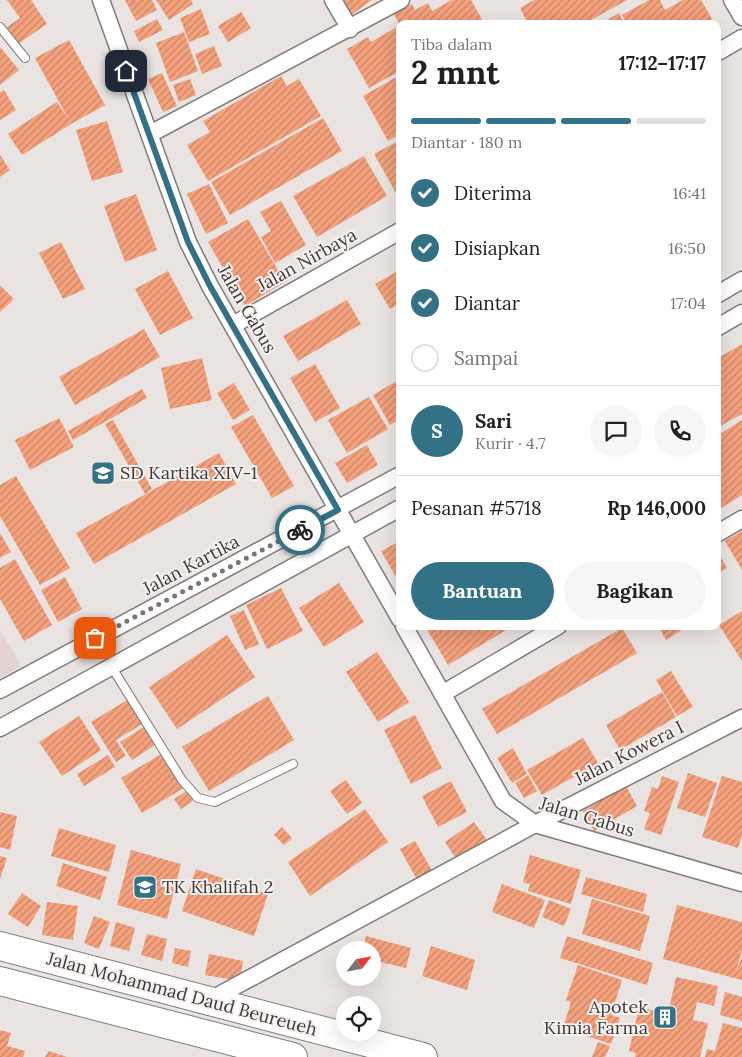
<!DOCTYPE html>
<html lang="id">
<meta charset="utf-8">
<style>
:root{--surface:#fff;--page:#f6f6f6;--text:#202124;--muted:#757577;--line:#e0e0e0;--accent:#337187}
body{margin:0;font-family:Lora,serif;background:var(--page);color:var(--text);height:100vh;display:flex;flex-direction:column;font-size:19px;white-space:nowrap}
*{box-sizing:border-box;margin:0}
p{font-size:16px;color:var(--muted)}
.icon{flex:none;width:28px;height:28px;fill:none;stroke:currentColor;stroke-width:2;stroke-linecap:round;stroke-linejoin:round}
.map{position:relative;flex:1;overflow:hidden}
.panel{position:absolute;left:396px;top:20px;width:325px;height:610px;display:flex;flex-direction:column;background:var(--surface);border-radius:10px;box-shadow:0 5px 20px #0002}
.panel>*{flex:none}
.needle{width:32px;rotate:58deg}
.buttons{position:absolute;left:336px;top:941px;display:grid;gap:10px}
.buttons a{display:grid;place-items:center;width:45px;height:45px;border-radius:50%;background:var(--surface);box-shadow:0 5px 20px #0002;font-size:25px}
.pin{position:absolute;display:grid;place-items:center;width:42px;height:42px;color:#fff;margin:-21px;border-radius:10px;box-shadow:0 2px 8px #0006}
.courier{position:absolute;display:grid;place-items:center;width:50px;height:50px;margin:-25px;border:4px solid #337187;border-radius:50%;background:#fff;color:#222;box-shadow:0 1px 6px #0007}
.overview em{font-style:normal;font-weight:700}
.overview div{display:flex;flex-direction:column-reverse}
.overview{display:flex;align-items:center;justify-content:space-between;height:85px;padding:0 15px}
h1{font-size:32px;font-weight:700;line-height:38px}
.bar{display:grid;grid-template-columns:repeat(4,1fr);gap:8px 5px;align-content:center;height:60px;padding:0 15px}
.bar i{height:6px;border-radius:4px;background:var(--line)}
.bar .active{background:var(--accent)}
.bar p{grid-column:span 4}
.line{display:flex;align-items:center;gap:12px;padding:0 15px;border-top:1px solid var(--line)}
.line div{flex:1}
.round{display:grid;place-items:center;flex:none;width:52px;height:52px;border-radius:26px;background:var(--page)}
ol{padding:0 15px;list-style:none}
li{display:flex;align-items:center;gap:15px;height:55px}
li p{margin-inline-start:auto}
li .icon{padding:5px;border-radius:50%;background:var(--accent);color:#fff;stroke-width:4}
li:last-child{color:var(--muted)}
li i{width:28px;height:28px;border:2px solid var(--line);border-radius:50%}
.button{display:flex;gap:10px;margin-top:auto;padding:10px 15px}
.button a{flex:1;height:58px;border-radius:30px;background:var(--accent);color:#fff;font-size:20px;font-weight:700;line-height:58px;text-align:center}
.button a+a{background:var(--page);color:var(--text)}
.map>svg:first-child{display:block}
.built{fill:#e2d4cf}
.building{fill:url(#building-hatch)}
.lines{fill:none;stroke-linecap:round;stroke-linejoin:round}
.service-casing{stroke:#817c7a;stroke-width:10}
.minor-casing{stroke:#817c7a;stroke-width:19}
.trunk-casing{stroke:#817c7a;stroke-width:30}
.service{stroke:#fff;stroke-width:8}
.minor{stroke:#fff;stroke-width:16}
.trunk{stroke:#fff;stroke-width:28}
.done{stroke:#797574;stroke-width:5;stroke-dasharray:0 9}
.route{stroke:#337187;stroke-width:6}
.labels{text-anchor:middle;stroke-width:4;stroke-linejoin:round;paint-order:stroke}
.street-label{font-size:18px;fill:#3d3a3a;stroke:#f6f0ee}
.poi-label{font-size:18px;fill:#3d3a3a;stroke:#f6f0ee;text-anchor:start}
</style>
<div class="map">
<svg width="742" height="1057" viewBox="0 0 742 1057">
<defs>
<pattern id="building-hatch" width="6" height="6" patternUnits="userSpaceOnUse" patternTransform="scale(1.25)"><rect width="6" height="6" fill="#f4a17c"/><path d="M-1 1l2-2M0 6l6-6M5 7l2-2" fill="none" stroke="#c78467"/></pattern>
</defs>
<rect width="100%" height="100%" fill="#e9e3e1"/>
<!-- built -->
<path class="built" d="M0 630 21 666 0 678Z"/>
<!-- building -->
<path class="building" d="M7 0H31L47 24 18 44 7 27 20 18Z
M125 0H152L157 10 136 21Z
M156 0H191L193 4 169 20Z
M340 0H372L351 15Z
M452 0H471L484 23 399 24 394 14 412 4 415 10 428 3 432 11Z
M534 0H627L584 24H528L520 8Z
M649 0H660L665 10 683 0H701L712 19 704 24H627L622 15Z
M201 9 210 34 189 42 180 18Z
M241 12 251 28 228 42 218 26Z
M619 13 625 24H600Z
M157 19 163 30 139 42 134 31Z
M400 25V71L369 88 347 49 368 37 371 42Z
M184 32 198 71 170 82 156 43Z
M69 40 105 105 71 124 22 155 8 134 57 102 69 120 35 58Z
M214 46 222 66 202 74 195 54Z
M0 47 19 70 0 85Z
M162 73 177 106 163 112 148 79Z
M400 75V134L388 141 363 96Z
M281 76 287 86 299 79 321 116 208 181 187 145 210 132 203 121Z
M190 79 196 95 179 102 173 85Z
M4 90 16 110 0 120V92Z
M323 118 342 151 230 215 211 182Z
M107 121 123 172 92 181 76 130Z
M400 140V190L396 193 374 154Z
M0 155 10 170 0 177Z
M364 156 387 196 317 237 293 196Z
M209 184 228 223 206 234 187 194Z
M136 194 157 250 125 262 104 206Z
M281 201 306 245 275 263 261 237 271 231 260 212Z
M248 219 285 282 245 306 208 242Z
M61 242 85 289 63 299 39 253Z
M400 270V303L390 309 375 284Z
M168 271 193 318 160 335 135 289Z
M0 285 14 299 0 312Z
M347 300 361 324 298 361 283 336Z
M144 329 160 357 75 405 59 377Z
M742 344V414L720 426 718 422V358Z
M202 358 212 400 170 409 161 368Z
M315 364 340 408 315 422 290 378Z
M400 379V419L390 425 373 395Z
M234 383 250 410 233 420 217 393Z
M142 389 147 398 73 440 68 431Z
M369 397 388 429 347 453 328 420Z
M253 415 294 486 272 498 231 427Z
M59 418 74 447 30 470 15 440Z
M113 420 152 489 145 494 105 424Z
M742 420V495L718 510V430L720 434Z
M367 445 378 465 347 483 335 463Z
M219 453 236 484 94 564 76 533Z
M16 476 70 568 40 585 0 516V485Z
M742 531V570L725 541Z
M0 533 11 552 0 558Z
M400 541V584L381 551Z
M718 552 727 568 718 574Z
M15 559 52 625 24 641 0 599V568Z
M65 577 82 609 58 622 41 590Z
M339 583 364 622 324 647 299 608Z
M281 588 303 631 267 649 246 605Z
M244 610 259 644 245 650 230 616Z
M742 611V661L719 625Z
M425 626H513L448 665Z
M658 626H688L666 640Z
M622 628 637 653 497 734 482 709Z
M227 635 255 677 177 729 149 687Z
M377 652 409 702 378 722 346 672Z
M671 671 693 707 677 716 656 680Z
M662 692 676 717 620 750 606 725Z
M268 696 294 740 209 791 182 747Z
M129 699 144 723 116 740 126 756 116 762 91 722Z
M415 715 442 768 411 784 384 730Z
M79 716 101 750 62 776 39 742Z
M144 727 155 745 132 760 120 742Z
M583 738 598 763 542 795 527 770Z
M513 748 527 774 512 783 497 758Z
M163 753 184 788 142 813 121 778Z
M108 755 115 767 84 786 77 774Z
M688 773 717 783 705 817 677 808Z
M528 775 537 791 524 798 515 783Z
M662 776 679 782 661 835 644 829 650 813 644 811 652 787 658 789Z
M722 776 742 782V835L738 848 702 837Z
M346 780 362 803 347 814 330 791Z
M451 781 467 812 438 827 422 796Z
M626 786 637 806 594 831 583 811Z
M187 791 193 801 181 809 174 799Z
M365 809 388 842 310 896 288 862Z
M0 812 17 816 10 850 0 847Z
M474 822 489 843 459 863 445 842Z
M282 827 292 838 284 845 274 835Z
M59 828 116 845 109 872 51 856Z
M415 841 434 874 419 883 400 849Z
M131 850 181 864 167 919 117 905Z
M530 855 581 870 571 904 528 891 530 884 523 882Z
M0 856 7 858 0 879Z
M63 863 107 877 100 900 56 886Z
M196 869 268 894 254 936 182 911Z
M586 877 647 894 643 912 581 894Z
M502 884 545 900 534 928 492 912Z
M22 893 41 906 28 927 8 914Z
M592 899 650 916 640 951 582 934Z
M549 900 571 909 564 926 542 917Z
M47 902 78 906 73 940 42 935Z
M677 905 742 922V950L736 972 742 957V980L663 959Z
M94 916 110 922 99 949 84 943Z
M116 922 135 928 129 951 110 946Z
M147 934 167 939 162 961 141 955Z
M366 936 411 948 406 968 372 960V950H363Z
M567 936 653 963 647 985 560 958Z
M431 946 475 960 467 990 422 976Z
M175 948 191 951 188 967 172 963Z
M209 954 243 961 240 981 205 975Z
M578 965 622 980 611 1015 620 1018 611 1044 563 1028 571 1002 566 1000Z
M676 977 718 986 714 1006 697 1002 693 1020 708 1023 700 1057H635L636 1053 629 1051 639 1007 668 1014Z
M725 992 742 997V1021L720 1015Z
M723 1023 742 1028V1057H705L707 1049 715 1051Z
M0 1030 11 1033 7 1046 25 1051 23 1057H0Z
M598 1042 610 1046 605 1057H592Z
M49 1051 67 1057H45Z"/>
<g class="lines">
<!-- service casing -->
<g class="service-casing">
<path id="service" d="M0 27 25 58
M111 666 182 780 198 798 215 802 293 764"/>
</g>
<!-- minor casing -->
<g class="minor-casing">
<path id="minor" d="M101 0 188 242 210 286 400 619
M333 0 350 29
M732 0 742 17
M718 52 742 38
M150 134 401 0
M718 294 742 280
M233 325 400 231
M718 327 742 313
M718 533 742 519
M404 626 503 801 535 824 742 883
M0 690 400 475
M442 694 558 626
M0 728 400 508
M208 1001 535 824 742 718"/>
</g>
<!-- trunk casing -->
<g class="trunk-casing">
<path id="trunk" d="M0 946 423 1057
M0 981 293 1057"/>
</g>
<!-- service -->
<use href="#service" class="service"/>
<!-- minor -->
<use href="#minor" class="minor"/>
<!-- trunk -->
<use href="#trunk" class="trunk"/>
</g>
<g class="lines">
<!-- done -->
<path class="done" d="M95 638 300 530"/>
<!-- route -->
<path class="route" d="M126 71 188 242 210 286 338 510 300 530"/>
</g>
<!-- icons -->
<defs>
<g id="school-square" transform="scale(1.25)"><rect x="-9" y="-9" width="18" height="18" rx="4" fill="#337187" stroke="#f6f0ee"/><path d="M0-5L7-2L0 1L-7-2ZM-4 1L0 2.5L4 1V4Q0 6-4 4Z" fill="#fff"/></g>
<g id="building-square" transform="scale(1.25)"><rect x="-9" y="-9" width="18" height="18" rx="4" fill="#337187" stroke="#f6f0ee"/><path d="M-4-6H4V6H1V3H-1V6H-4ZM-2.5-4.3h1.7v1.8h-1.7ZM.8-4.3h1.7v1.8H.8ZM-2.5-1h1.7V.8h-1.7ZM.8-1h1.7V.8H.8Z" fill="#fff"/></g>
</defs>
<g fill-rule="evenodd">
<use href="#school-square" x="103" y="473"/>
<use href="#school-square" x="145" y="887"/>
<use href="#building-square" x="665" y="1017"/>
</g>
<g class="labels">
<!-- street labels -->
<g class="street-label">
<text transform="translate(307 260) rotate(-29)" y="6">Jalan Nirbaya</text>
<text transform="translate(247 309) rotate(60)" y="6">Jalan Gabus</text>
<text transform="translate(191 565) rotate(-28)" y="6">Jalan Kartika</text>
<text transform="translate(629 753) rotate(-27)" y="6">Jalan Kowera I</text>
<text transform="translate(587 817) rotate(17)" y="6">Jalan Gabus</text>
<text transform="translate(182 994) rotate(15)" y="6">Jalan Mohammad Daud Beureueh</text>
</g>
<!-- poi labels -->
<g class="poi-label">
<text x="120" y="479">SD Kartika XIV-1</text>
<text x="162" y="893">TK Khalifah 2</text>
<text x="648" y="1013" text-anchor="end">Apotek<tspan x="648" dy="21">Kimia Farma</tspan></text>
</g>
</g>
</svg>
<div class="buttons">
<a><svg class="needle" viewBox="-14 -14 28 28"><path d="M0-13l5 13h-10z" fill="#e53935"/><path d="M0 13l5-13h-10z" fill="#757577"/></svg></a>
<a><svg class="icon" aria-label="locate" viewBox="0 0 24 24"><circle cx="12" cy="12" r="6"/><path d="M12 2v4M12 18v4M2 12h4M18 12h4"/></svg></a>
</div>
<div class="pin" style="left:95px;top:638px;background:#ea580c"><svg class="icon" aria-label="bag" viewBox="0 0 24 24"><path d="M5 8h14l-1 12H6zM9 8a3 3 0 0 1 6 0"/></svg></div>
<div class="pin" style="left:126px;top:71px;background:#1f2937"><svg class="icon" aria-label="home" viewBox="0 0 24 24"><path d="M3 11l9-7 9 7M6 9v11h12V9"/></svg></div>
<div class="courier" style="left:300px;top:530px"><svg class="icon" aria-label="bike" viewBox="0 0 24 24"><circle cx="6" cy="16" r="4"/><circle cx="18" cy="16" r="4"/><path d="M6 16l4-8h5l3 8M10 8l3 8H6M13 5h3"/></svg></div>
<section class="panel">
<div class="overview"><div><h1>2 mnt</h1><p>Tiba dalam</p></div><em>17:12–17:17</em></div>
<div class="bar"><i class="active"></i><i class="active"></i><i class="active"></i><i></i><p>Diantar · 180 m</p></div>
<ol>
<li><svg class="icon" aria-label="check" viewBox="0 0 24 24"><path d="M5 12l5 5 9-10"/></svg>Diterima<p>16:41</p></li>
<li><svg class="icon" aria-label="check" viewBox="0 0 24 24"><path d="M5 12l5 5 9-10"/></svg>Disiapkan<p>16:50</p></li>
<li><svg class="icon" aria-label="check" viewBox="0 0 24 24"><path d="M5 12l5 5 9-10"/></svg>Diantar<p>17:04</p></li>
<li><i></i>Sampai</li>
</ol>
<div class="line" style="height:90px"><b class="round" style="background:var(--accent);color:#fff">S</b><div><b>Sari</b><p>Kurir · 4.7</p></div><a class="round"><svg class="icon" aria-label="chat" viewBox="0 0 24 24"><path d="M4 5h16v11H9l-5 4z"/></svg></a><a class="round"><svg class="icon" aria-label="phone" viewBox="0 0 24 24"><path d="M5 4h4l2 5-3 2q2 4 5 5l2-3 5 2v4C11 20 4 13 5 4z"/></svg></a></div>
<div class="line" style="height:65px"><div>Pesanan #5718</div><b>Rp 146,000</b></div>
<div class="button"><a>Bantuan</a><a>Bagikan</a></div>
</section>
</div>
